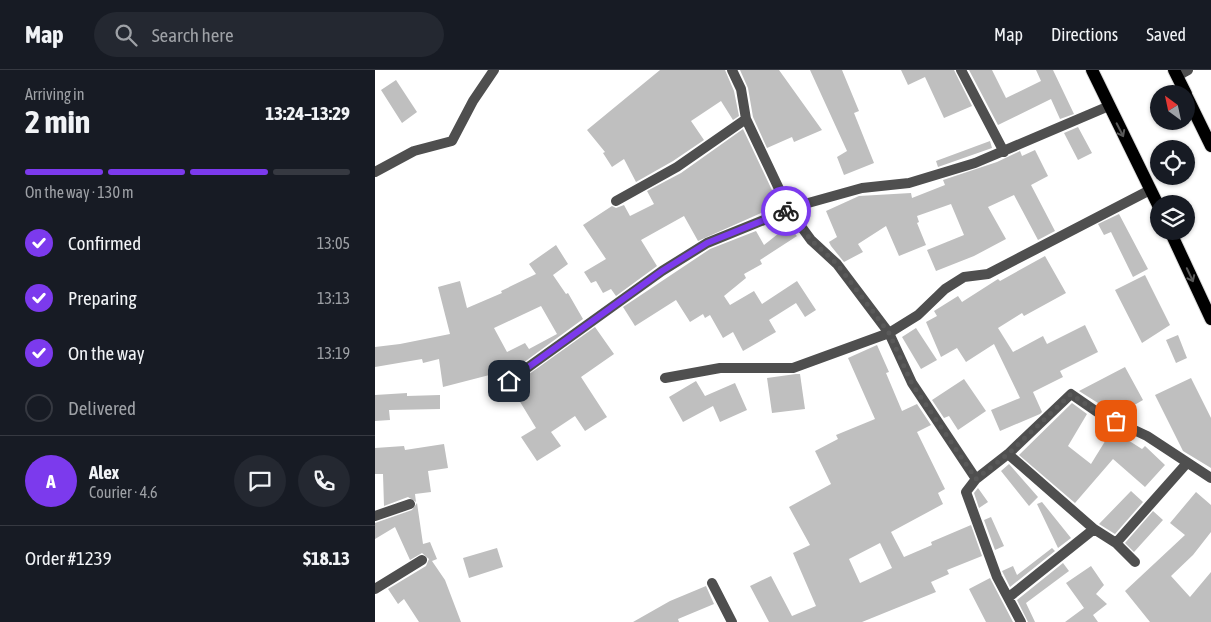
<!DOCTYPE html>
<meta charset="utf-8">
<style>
:root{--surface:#171b24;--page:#242831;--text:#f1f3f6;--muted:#9ea1a6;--line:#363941;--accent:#7c3aed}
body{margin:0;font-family:"Asap Condensed",sans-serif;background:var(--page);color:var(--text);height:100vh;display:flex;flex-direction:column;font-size:19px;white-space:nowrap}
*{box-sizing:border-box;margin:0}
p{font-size:16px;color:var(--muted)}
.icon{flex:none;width:28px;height:28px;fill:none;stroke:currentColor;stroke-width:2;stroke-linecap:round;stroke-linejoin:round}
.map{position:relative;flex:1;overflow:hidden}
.panel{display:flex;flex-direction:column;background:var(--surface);width:375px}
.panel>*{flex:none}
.needle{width:32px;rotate:327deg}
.tools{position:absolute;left:775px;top:15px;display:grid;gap:10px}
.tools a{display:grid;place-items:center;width:45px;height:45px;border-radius:50%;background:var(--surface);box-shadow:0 1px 4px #0004;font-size:25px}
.pin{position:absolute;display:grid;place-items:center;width:42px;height:42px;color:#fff;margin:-21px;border-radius:10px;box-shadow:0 2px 8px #0006}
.courier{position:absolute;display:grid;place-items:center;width:50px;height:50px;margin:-25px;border:4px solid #7c3aed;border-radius:50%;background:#fff;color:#222;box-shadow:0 1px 6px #0007}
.head em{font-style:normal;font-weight:700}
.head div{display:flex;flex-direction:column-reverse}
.head{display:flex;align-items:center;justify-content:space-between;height:85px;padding:0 25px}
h1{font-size:32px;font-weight:700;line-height:38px}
.bar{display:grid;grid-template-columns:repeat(4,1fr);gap:8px 5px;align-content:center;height:60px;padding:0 25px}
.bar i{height:6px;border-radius:4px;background:var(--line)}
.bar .selected{background:var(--accent)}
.bar p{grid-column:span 4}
.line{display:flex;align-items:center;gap:12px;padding:0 25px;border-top:1px solid var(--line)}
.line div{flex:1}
.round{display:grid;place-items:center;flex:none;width:52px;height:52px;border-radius:26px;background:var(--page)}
ol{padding:0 25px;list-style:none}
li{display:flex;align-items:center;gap:15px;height:55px}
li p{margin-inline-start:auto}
li .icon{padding:5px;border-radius:50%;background:var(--accent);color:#fff;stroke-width:4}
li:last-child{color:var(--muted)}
li i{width:28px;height:28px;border:2px solid var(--line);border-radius:50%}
header{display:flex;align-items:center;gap:30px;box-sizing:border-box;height:70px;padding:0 25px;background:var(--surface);border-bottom:1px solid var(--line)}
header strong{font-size:24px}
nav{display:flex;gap:28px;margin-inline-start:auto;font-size:18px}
.search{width:350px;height:45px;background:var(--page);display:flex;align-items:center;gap:12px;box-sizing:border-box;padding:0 18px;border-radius:28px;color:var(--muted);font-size:19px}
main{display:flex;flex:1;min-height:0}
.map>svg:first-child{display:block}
.building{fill:#bfbfbf;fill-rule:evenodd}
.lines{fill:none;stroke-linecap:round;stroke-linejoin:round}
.primary-casing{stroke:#dbdbdb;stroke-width:14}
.street{stroke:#4f4f4f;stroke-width:10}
.primary{stroke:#000;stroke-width:12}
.oneway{stroke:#595959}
.done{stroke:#595959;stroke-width:5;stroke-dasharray:0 9}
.route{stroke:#7c3aed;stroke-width:6}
</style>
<header>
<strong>Map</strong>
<div class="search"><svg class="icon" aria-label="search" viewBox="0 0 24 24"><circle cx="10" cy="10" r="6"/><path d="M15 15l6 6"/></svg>Search here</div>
<nav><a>Map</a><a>Directions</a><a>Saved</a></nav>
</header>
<main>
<section class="panel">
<div class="head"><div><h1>2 min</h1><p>Arriving in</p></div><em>13:24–13:29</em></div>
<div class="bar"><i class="selected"></i><i class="selected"></i><i class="selected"></i><i></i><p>On the way · 130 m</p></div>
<ol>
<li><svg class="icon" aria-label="check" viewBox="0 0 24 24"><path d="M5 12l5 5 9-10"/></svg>Confirmed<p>13:05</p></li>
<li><svg class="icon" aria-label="check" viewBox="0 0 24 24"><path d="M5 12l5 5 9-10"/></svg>Preparing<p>13:13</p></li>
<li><svg class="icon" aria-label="check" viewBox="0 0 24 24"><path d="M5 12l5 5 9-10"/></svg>On the way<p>13:19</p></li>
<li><i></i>Delivered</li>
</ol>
<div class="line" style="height:90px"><b class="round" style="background:var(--accent);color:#fff">A</b><div><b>Alex</b><p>Courier · 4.6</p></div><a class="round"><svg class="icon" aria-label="chat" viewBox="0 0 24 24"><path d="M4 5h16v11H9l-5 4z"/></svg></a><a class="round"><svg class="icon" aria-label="phone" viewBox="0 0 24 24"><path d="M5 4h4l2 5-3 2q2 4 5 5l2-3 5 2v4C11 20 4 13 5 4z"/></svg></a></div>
<div class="line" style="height:65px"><div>Order #1239</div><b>$18.13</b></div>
</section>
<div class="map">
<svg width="836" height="552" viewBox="0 0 836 552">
<rect width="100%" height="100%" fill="#fff"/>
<!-- building -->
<path class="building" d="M285 0H350L359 21 364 46 358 50 346 31 316 51 329 70 298 91 261 112 249 89 237 97 228 83 230 82 212 60Z
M365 0H404L447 60 419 72 417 67 392 78 378 47 373 18Z
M435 0H467L484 41 479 43 499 93 469 105 462 87 472 81Z
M526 0H579L597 36 569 48 550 7 533 15Z
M594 0H617L631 28 666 11 661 0H678L699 44 685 49 676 29 623 55Z
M21 10 42 42 27 53 6 20Z
M703 57 717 83 703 90 689 63Z
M368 59 404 135 323 171 309 146 266 170 282 196 241 226 236 219 228 223 221 211 216 213 209 202 231 189 208 155 237 136 241 138 249 135 255 146 279 134 272 121 306 103Z
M615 71 617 78 563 97 561 91Z
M660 80 673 106 656 115 680 161 663 170 639 125 613 137 631 169 599 186 561 201 552 180 589 165 576 134 542 146 544 152 542 153 551 175 524 186 511 156 483 174 488 182 469 192 456 176 454 172 462 167 451 141 484 126 536 123 537 128 570 115 568 110 622 92 645 81 647 86Z
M744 144 773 199 758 207 736 162 729 165 723 154Z
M413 156 422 166 385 190 387 194 369 204 371 208 349 226 355 235 379 221 387 234 422 211 441 240 430 247 421 233 394 250 401 262 368 281 358 262 348 268 335 245 330 248 328 244 315 252 301 230 260 256 248 237 335 179 381 161 389 175Z
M181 175 193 194 178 205 191 224 193 223 208 249 129 307 126 302 68 317 64 289 48 293 47 289 0 297V277L25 274 75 264 63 217 85 211 92 238 127 223 126 221 161 204 154 194ZM166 236 182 264 154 279 150 273 132 282 119 258Z
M670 186 691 223 649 246 647 243 623 258 638 282 668 266 672 274 710 255 723 282 685 301 688 307 658 322 667 342 665 344 625 361 616 340 645 328 619 274 591 292 582 278 566 287 551 252 562 246 559 241 583 226 587 232 623 209 625 211Z
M770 205 795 255 767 273 740 220Z
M220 257 239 284 206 307 232 347 210 361 200 346 176 362 186 376 162 391 146 367 161 358 136 317Z
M541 258 562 290 546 299 527 267Z
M803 265 812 288 801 293 791 270Z
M502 275 514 302 511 303 527 341 542 334 556 355 542 362 570 419 563 423 568 434 516 462 529 487 557 475 556 472 596 455 607 486 572 500 574 504 556 512 561 522 487 552H394L375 516 396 506 417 546 441 536 418 483 435 475 414 437 456 414 440 381 463 369 461 365 500 349 473 288ZM505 473 517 498 485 513 474 489Z
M750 297 768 330 742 345 704 321Z
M421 304H425L430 339 397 343 392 308Z
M816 308 836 348V398L808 381 780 325Z
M589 309 611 341 583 360 574 346 569 348 557 330Z
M321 311 330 326 360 313 372 340 345 352 338 336 308 352 294 327Z
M32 323V326L65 325V339L14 340 15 350 0 351V325Z
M697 333 712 344 693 376 716 394 737 360 767 379 770 376 790 395 770 417 738 389 700 433 644 385Z
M69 374 73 398 53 401 56 422 40 424 41 432 33 427 9 436 8 404H0V378L29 376 30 380Z
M634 394 663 427 654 436 626 401Z
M603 418 613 432 604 438 599 423Z
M756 421 768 432 740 464 724 454Z
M821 422 836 435V462L818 485 796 506 815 527 836 502V552H775L750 521 810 465 795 453Z
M667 432 696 468 683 478 662 434Z
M42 433 48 474 55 472 62 489 57 491 70 510 86 552H44L29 529 23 534 13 519 51 496 54 489 47 483 35 490 20 457 0 469V453L37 440Z
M778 441 788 450 759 482 750 473Z
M616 447 629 476 620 480 609 450Z
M122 478 128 497 94 508 88 488Z
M677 478 680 481 635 517 627 501 638 496 642 505Z
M688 493 694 501 651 533 660 552H653L642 530Z
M716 496 729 515 721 524 732 534 718 545 723 552H690L709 538 691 513Z
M615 508 616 510 638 552H611L594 519Z
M331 516 339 534 303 549 304 552H258L295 531Z"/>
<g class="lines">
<!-- primary casing -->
<g class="primary-casing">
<path id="primary" d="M717 0 784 137
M799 0 811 24
M811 25 836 76
M795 161 836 249"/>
</g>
<!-- street -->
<path class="street" d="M357 0 366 19 371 49 414 140 436 170 462 194 514 263 537 313 601 409
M586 0 629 82
M802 6 813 0
M0 102 39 81 77 71 98 31 119 0
M241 131 302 97 371 49
M290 308 345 298H418L514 263 543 245 570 219 589 207 613 204 775 120
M134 311 287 201 332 173 426 135 487 118 534 113 600 93 734 36
M633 384 719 459 741 473 760 492
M0 446 35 434
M741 473 812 393
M337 513 357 552
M0 519 47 490
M634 527 719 459
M646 552 622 507 591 422 601 409 633 384 696 324 725 344 772 366 836 408"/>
<!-- primary -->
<use href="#primary" class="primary"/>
</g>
<!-- one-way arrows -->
<defs><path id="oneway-shaft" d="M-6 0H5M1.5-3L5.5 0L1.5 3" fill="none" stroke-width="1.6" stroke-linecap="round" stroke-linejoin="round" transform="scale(1.25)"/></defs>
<g class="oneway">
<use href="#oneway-shaft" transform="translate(745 60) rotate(63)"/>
<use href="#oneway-shaft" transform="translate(815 205) rotate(65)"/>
</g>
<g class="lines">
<!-- done -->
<path class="done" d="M411 141 414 140 436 170 462 194 514 263 537 314 601 409 633 384 696 324 725 344 741 351"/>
<!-- route -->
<path class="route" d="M134 311 287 201 332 173 411 141"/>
</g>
</svg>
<div class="tools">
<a><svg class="needle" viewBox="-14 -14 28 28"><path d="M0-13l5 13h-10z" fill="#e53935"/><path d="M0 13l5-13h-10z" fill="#9ea1a6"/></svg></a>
<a><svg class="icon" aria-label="locate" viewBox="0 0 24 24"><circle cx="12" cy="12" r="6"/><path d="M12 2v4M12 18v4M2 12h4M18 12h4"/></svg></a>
<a><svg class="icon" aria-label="layers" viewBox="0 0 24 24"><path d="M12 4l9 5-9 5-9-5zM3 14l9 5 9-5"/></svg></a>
</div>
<div class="pin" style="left:741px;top:351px;background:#ea580c"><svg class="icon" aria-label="bag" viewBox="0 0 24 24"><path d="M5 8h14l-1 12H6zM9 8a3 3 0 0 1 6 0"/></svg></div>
<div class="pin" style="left:134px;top:311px;background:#1f2937"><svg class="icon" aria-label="home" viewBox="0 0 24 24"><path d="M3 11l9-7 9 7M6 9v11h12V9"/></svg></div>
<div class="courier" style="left:411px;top:141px"><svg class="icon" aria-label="bike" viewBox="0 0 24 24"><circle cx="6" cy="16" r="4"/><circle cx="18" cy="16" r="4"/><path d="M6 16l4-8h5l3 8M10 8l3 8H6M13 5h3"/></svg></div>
</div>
</main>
